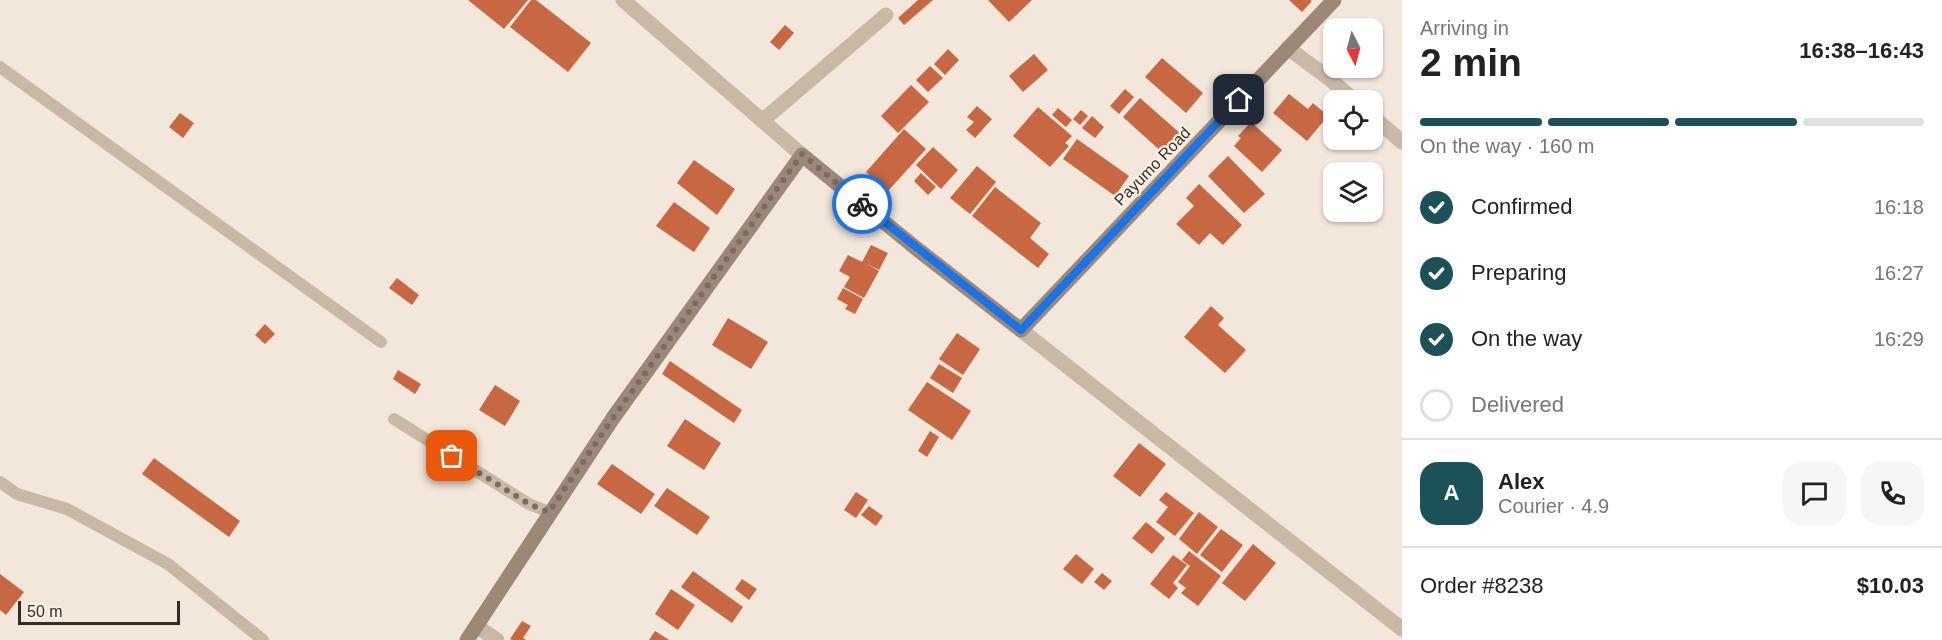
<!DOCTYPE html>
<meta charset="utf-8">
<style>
:root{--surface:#fff;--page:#f6f6f6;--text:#222;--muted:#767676;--line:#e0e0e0;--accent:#1c5157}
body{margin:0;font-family:Helvetica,sans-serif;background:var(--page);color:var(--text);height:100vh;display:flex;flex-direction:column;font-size:22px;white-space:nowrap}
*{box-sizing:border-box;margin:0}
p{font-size:20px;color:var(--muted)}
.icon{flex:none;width:33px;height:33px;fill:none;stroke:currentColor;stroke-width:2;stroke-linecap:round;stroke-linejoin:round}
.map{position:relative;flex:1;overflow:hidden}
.details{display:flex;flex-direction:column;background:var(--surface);width:540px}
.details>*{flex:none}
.needle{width:39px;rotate:174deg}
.fabs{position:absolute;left:1323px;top:18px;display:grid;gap:12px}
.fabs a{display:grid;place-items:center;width:60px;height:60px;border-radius:12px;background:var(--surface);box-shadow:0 2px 4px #0004;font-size:30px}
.scale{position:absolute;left:18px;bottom:15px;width:162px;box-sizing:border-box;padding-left:6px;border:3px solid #362c27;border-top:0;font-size:16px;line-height:21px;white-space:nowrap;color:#362c27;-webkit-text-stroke:4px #f9f1e6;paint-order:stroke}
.pin{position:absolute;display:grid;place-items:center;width:51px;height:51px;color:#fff;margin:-26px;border-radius:12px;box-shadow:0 3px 9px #0006}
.courier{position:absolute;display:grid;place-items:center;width:60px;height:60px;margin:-30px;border:4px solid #1a73e8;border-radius:50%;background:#fff;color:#222;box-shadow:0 2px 8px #0007}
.head em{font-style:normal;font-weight:700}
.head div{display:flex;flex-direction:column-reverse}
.head{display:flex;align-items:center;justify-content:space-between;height:102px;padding:0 18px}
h1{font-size:39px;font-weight:700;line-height:45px}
.bar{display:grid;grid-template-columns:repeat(4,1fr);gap:9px 6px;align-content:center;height:72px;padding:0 18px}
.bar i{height:8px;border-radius:4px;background:var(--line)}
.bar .active{background:var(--accent)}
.bar p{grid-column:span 4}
.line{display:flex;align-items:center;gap:15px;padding:0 18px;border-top:2px solid var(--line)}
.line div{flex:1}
.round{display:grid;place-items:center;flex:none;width:63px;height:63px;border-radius:18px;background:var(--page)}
ol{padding:0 18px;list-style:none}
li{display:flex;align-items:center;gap:18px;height:66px}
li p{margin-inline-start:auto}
li .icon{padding:6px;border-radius:50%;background:var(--accent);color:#fff;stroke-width:4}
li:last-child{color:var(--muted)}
li i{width:33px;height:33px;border:3px solid var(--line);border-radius:50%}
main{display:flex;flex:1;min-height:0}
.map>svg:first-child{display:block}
.building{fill:#c76842}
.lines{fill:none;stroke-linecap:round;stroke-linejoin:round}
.lane{stroke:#cab8a6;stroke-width:12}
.street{stroke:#cab8a6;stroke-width:15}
.secondary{stroke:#9d8777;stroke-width:15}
.done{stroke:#786d66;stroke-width:6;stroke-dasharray:0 10.8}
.route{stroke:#1a73e8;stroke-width:8}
.labels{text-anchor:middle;stroke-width:4.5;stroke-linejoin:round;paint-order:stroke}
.street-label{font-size:16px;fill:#362c27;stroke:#f9f1e6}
</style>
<main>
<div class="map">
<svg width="1402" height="640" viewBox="0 0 1402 640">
<rect width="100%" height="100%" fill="#f2e7da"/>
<!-- building -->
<path class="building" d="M468 0H528L504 29Z
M531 0H536L591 43 568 72 510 27Z
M918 0H933L904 25 898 18Z
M988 0H1032L1009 22Z
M1289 0H1310L1312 1 1302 12Z
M785 25 794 33 779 50 770 42Z
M948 49 959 60 945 75 934 64Z
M1034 54 1048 70 1023 92 1009 76Z
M1162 58 1203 93 1186 113 1145 77Z
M930 66 943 78 928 92 916 80Z
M911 85 929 102 898 133 881 116Z
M1125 89 1134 97 1119 114 1110 106Z
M1289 94 1308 109 1313 103 1328 116 1307 141 1273 113Z
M1140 98 1182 135 1164 154 1123 117Z
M977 106 992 119 975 138 966 130 974 122 967 117Z
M1038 107 1072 136 1065 143 1069 146 1050 167 1013 136Z
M1058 108 1072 120 1066 127 1052 115Z
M1081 110 1088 116 1080 125 1073 119Z
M180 113 194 123 183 138 169 127Z
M1092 116 1104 127 1095 138 1082 128Z
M1251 122 1282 150 1262 172 1234 146 1241 138 1238 136Z
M904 129 926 149 888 191 866 172Z
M1077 139 1129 176 1115 196 1063 159Z
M933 147 958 170 941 189 916 165Z
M1228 156 1265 194 1244 213 1208 176Z
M694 160 735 189 717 215 677 183Z
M977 166 996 182 970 214 950 198Z
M921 173 936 187 928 195 914 181Z
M1199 184 1242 225 1223 245 1210 233 1199 245 1176 224 1194 206 1186 198Z
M995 187 1041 223 1030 238 1049 254 1038 268 972 216Z
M674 202 710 228 694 252 656 226Z
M871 245 888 253 879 270 865 263 879 271 864 298 844 287 850 277 839 271 848 255 862 262Z
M397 278 419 295 412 305 389 288Z
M843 288 863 299 855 314 845 309 848 305 837 299Z
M1211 306 1224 318 1218 325 1246 350 1225 373 1184 337Z
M728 318 768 342 751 369 712 345Z
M265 324 275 334 265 344 255 335Z
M957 333 980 349 963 375 939 359Z
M670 361 742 410 734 423 662 374Z
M939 364 962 378 953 393 930 378Z
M398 370 421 384 415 394 393 379Z
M927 382 971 411 952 440 908 410Z
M495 385 520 401 505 426 479 410Z
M685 419 721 443 704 470 667 446Z
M930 431 939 437 927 457 918 451Z
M1139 443 1166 464 1140 497 1113 476Z
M154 458 240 521 229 537 142 474Z
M612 464 655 494 641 514 597 484Z
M667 488 710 517 697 535 654 506Z
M856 492 868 500 856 518 844 510Z
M1166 492 1194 513 1175 536 1156 522 1168 507 1159 500Z
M869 506 883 516 876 526 861 515Z
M1199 512 1218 527 1197 554 1179 539Z
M1146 522 1165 538 1152 554 1132 538Z
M1221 529 1243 545 1222 572 1200 555Z
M1253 544 1276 563 1245 601 1222 583Z
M1189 551 1221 576 1198 606 1181 593 1186 588 1178 582 1190 566 1182 560Z
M1076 554 1094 569 1082 584 1063 569Z
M1173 555 1187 565 1173 583 1178 588 1169 599 1150 584Z
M693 571 743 607 732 623 681 587Z
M1102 573 1112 581 1104 590 1094 582Z
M0 574 24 592 6 615 0 610Z
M742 579 757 589 749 600 735 589Z
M671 589 695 605 678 630 655 614Z
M522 621 531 626 523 638 526 640H512L510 639Z
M655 631 669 640H649Z"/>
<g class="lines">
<!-- lane -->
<path class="lane" d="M0 67 381 342
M394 419 529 504 549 512
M0 482 17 494 67 509 168 564 263 640"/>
<!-- street -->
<path class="street" d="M623 0 802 155
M1288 48 1331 80 1354 100
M1372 116 1402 142
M762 121 886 15
M1021 330 1402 629
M476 626 497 640"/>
<!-- secondary -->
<path class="secondary" d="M467 640 613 418 802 155 917 249 1021 330 1334 0"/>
</g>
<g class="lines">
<!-- done -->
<path class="done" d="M452 456 529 504 549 512 613 418 802 154 862 204"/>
<!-- route -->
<path class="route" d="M862 204 1021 330 1239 100"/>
</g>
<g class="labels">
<!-- street labels -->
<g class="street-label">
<text transform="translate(1152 166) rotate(-46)" y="6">Payumo Road</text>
</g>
</g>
</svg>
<div class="fabs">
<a><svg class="needle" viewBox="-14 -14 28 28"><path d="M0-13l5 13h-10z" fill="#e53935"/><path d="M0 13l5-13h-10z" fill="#767676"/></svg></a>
<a><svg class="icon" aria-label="locate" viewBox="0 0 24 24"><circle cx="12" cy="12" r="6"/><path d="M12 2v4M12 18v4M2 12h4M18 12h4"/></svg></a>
<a><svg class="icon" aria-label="layers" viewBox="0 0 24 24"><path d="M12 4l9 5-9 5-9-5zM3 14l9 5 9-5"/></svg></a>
</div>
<div class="scale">50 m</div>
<div class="pin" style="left:452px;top:456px;background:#ea580c"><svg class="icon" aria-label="bag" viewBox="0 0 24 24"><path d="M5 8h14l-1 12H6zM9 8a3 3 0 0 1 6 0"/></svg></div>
<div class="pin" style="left:1239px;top:100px;background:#1f2937"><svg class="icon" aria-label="home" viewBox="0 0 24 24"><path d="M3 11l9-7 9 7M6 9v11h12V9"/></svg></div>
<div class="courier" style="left:862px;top:204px"><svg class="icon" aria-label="bike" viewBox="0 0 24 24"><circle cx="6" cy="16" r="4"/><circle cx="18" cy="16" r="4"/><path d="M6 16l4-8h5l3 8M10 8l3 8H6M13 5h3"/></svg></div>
</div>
<section class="details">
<div class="head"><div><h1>2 min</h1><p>Arriving in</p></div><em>16:38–16:43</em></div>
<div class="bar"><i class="active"></i><i class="active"></i><i class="active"></i><i></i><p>On the way · 160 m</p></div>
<ol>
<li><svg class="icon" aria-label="check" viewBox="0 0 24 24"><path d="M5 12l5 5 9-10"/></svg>Confirmed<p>16:18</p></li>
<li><svg class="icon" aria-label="check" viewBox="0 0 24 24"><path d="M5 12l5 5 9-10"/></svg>Preparing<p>16:27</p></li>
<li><svg class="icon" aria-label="check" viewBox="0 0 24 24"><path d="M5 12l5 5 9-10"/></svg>On the way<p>16:29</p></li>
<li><i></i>Delivered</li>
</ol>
<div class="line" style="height:108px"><b class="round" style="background:var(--accent);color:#fff">A</b><div><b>Alex</b><p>Courier · 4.9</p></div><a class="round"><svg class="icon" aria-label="chat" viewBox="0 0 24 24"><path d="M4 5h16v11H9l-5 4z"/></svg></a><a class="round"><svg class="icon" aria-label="phone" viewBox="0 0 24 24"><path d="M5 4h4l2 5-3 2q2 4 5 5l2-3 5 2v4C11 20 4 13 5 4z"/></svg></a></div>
<div class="line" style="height:78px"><div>Order #8238</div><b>$10.03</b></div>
</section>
</main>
